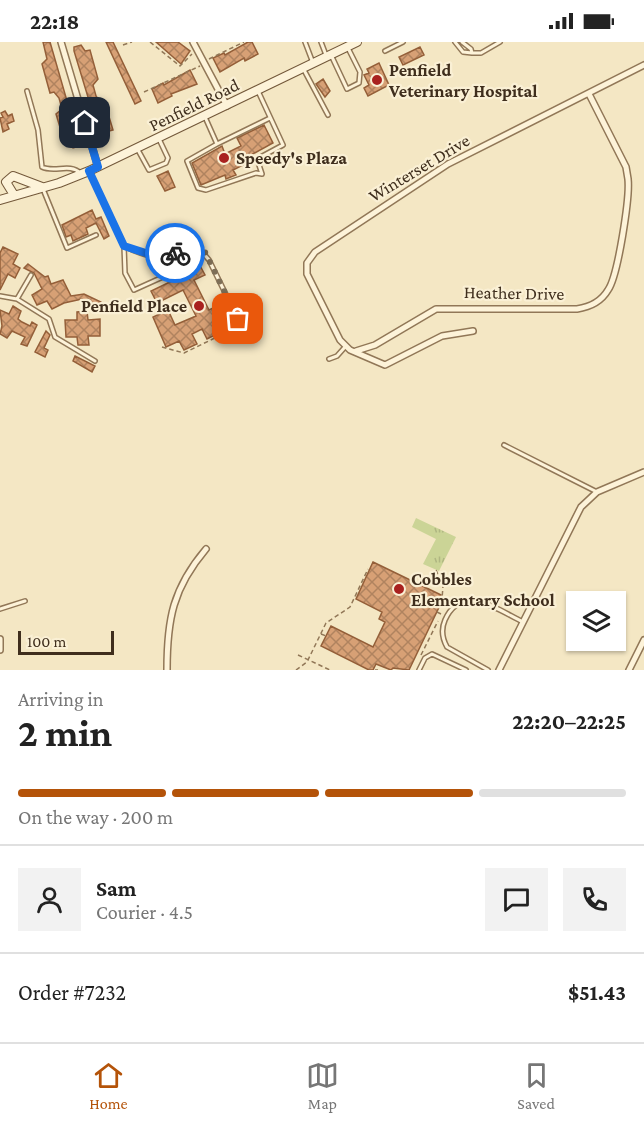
<!DOCTYPE html>
<meta charset="utf-8">
<style>
:root{--surface:#fff;--page:#f2f2f2;--text:#222;--muted:#767676;--line:#e0e0e0;--accent:#b45309}
body{margin:0;font-family:"Crimson Pro",serif;background:var(--page);color:var(--text);height:100vh;display:flex;flex-direction:column;font-size:22px;white-space:nowrap}
*{box-sizing:border-box;margin:0}
p{font-size:20px;color:var(--muted)}
.icon{flex:none;width:33px;height:33px;fill:none;stroke:currentColor;stroke-width:2;stroke-linecap:round;stroke-linejoin:round}
.map{position:relative;height:628px;overflow:hidden}
.panel{display:flex;flex-direction:column;background:var(--surface);flex:1}
.panel>*{flex:none}
.fabs{position:absolute;left:566px;top:549px;display:grid;gap:12px}
.fabs a{display:grid;place-items:center;width:60px;height:60px;border-radius:0px;background:var(--surface);box-shadow:0 2px 4px #0004;font-size:30px}
.scale{position:absolute;left:18px;bottom:15px;width:96px;box-sizing:border-box;padding-left:6px;border:3px solid #3f2e1d;border-top:0;font-size:16px;line-height:21px;white-space:nowrap;color:#3f2e1d;-webkit-text-stroke:4px #faf0d5;paint-order:stroke}
.pin{position:absolute;display:grid;place-items:center;width:51px;height:51px;color:#fff;margin:-26px;border-radius:12px;box-shadow:0 3px 9px #0006}
.courier{position:absolute;display:grid;place-items:center;width:60px;height:60px;margin:-30px;border:4px solid #1a73e8;border-radius:50%;background:#fff;color:#222;box-shadow:0 2px 8px #0007}
.overview em{font-style:normal;font-weight:700}
.overview div{display:flex;flex-direction:column-reverse}
.overview{display:flex;align-items:center;justify-content:space-between;height:102px;padding:0 18px}
h1{font-size:39px;font-weight:700;line-height:45px}
.bar{display:grid;grid-template-columns:repeat(4,1fr);gap:9px 6px;align-content:center;height:72px;padding:0 18px}
.bar i{height:8px;border-radius:4px;background:var(--line)}
.bar .current{background:var(--accent)}
.bar p{grid-column:span 4}
.line{display:flex;align-items:center;gap:15px;padding:0 18px;border-top:2px solid var(--line)}
.line div{flex:1}
.round{display:grid;place-items:center;flex:none;width:63px;height:63px;border-radius:0px;background:var(--page)}
.status{display:flex;justify-content:space-between;align-items:center;height:42px;padding:0 30px;background:var(--surface);direction:ltr}
.status svg{height:16px;fill:currentColor}
.tabs{display:flex;justify-content:space-around;align-items:center;height:84px;border-top:2px solid var(--line);background:var(--surface);font-size:16px;color:var(--muted)}
.tabs a{display:grid;justify-items:center;gap:3px}
.tabs .current{color:var(--accent)}
.map>svg:first-child{display:block}
.park{fill:url(#park-tufts)}
.building{fill:url(#building-cross-hatch);stroke:#945f39;stroke-width:1.5}
.lines{fill:none;stroke-linecap:round;stroke-linejoin:round}
.lane-casing{stroke:#917757;stroke-width:6}
.street-casing{stroke:#917757;stroke-width:8}
.secondary-casing{stroke:#73583a;stroke-width:10}
.path{stroke:#917757;stroke-width:1.5;stroke-dasharray:4.5 3;stroke-linecap:butt}
.lane{stroke:#fdf3d9;stroke-width:3}
.street{stroke:#fdf3d9;stroke-width:5}
.secondary{stroke:#fdf3d9;stroke-width:8}
.done{stroke:#7e6f57;stroke-width:6;stroke-dasharray:0 10.8}
.route{stroke:#1a73e8;stroke-width:8}
.poi-dot{fill:#a9211f;stroke:#faf0d5;stroke-width:2}
.labels{text-anchor:middle;stroke-width:4.5;stroke-linejoin:round;paint-order:stroke}
.poi-label{font-size:18px;font-weight:bold;fill:#3f2e1d;stroke:#faf0d5;text-anchor:start}
.street-label{font-size:18px;fill:#3f2e1d;stroke:#faf0d5}
</style>
<div class="status"><b>22:18</b><svg viewBox="0 0 49 12"><path d="M0 12V9h3v3zM5 12V6h3v6zM10 12V3h3v9zM15 12V0h3v12zM26 1h20v11H26zM47 4h2v5h-2z"/></svg></div>
<div class="map">
<svg width="644" height="628" viewBox="0 0 644 628">
<defs>
<pattern id="park-tufts" width="24" height="20" patternUnits="userSpaceOnUse" patternTransform="scale(1.5)"><rect width="24" height="20" fill="#cbd496"/><path d="M3 7l-1-3M5 7V3M7 7l1-3M15 17l-1-3M17 17v-4M19 17l1-3" fill="none" stroke="#afb681"/></pattern>
<pattern id="building-cross-hatch" width="8" height="8" patternUnits="userSpaceOnUse" patternTransform="scale(1.5)"><rect width="8" height="8" fill="#d7a075"/><path d="M0 0l8 8M0 8l8-8" fill="none" stroke="#b0835f"/></pattern>
</defs>
<rect width="100%" height="100%" fill="#f4e7c4"/>
<!-- park -->
<path class="park" d="M416 476 456 495 439 529 423 522 436 497 412 485Z"/>
<!-- building -->
<path class="building" d="M43 0H50L80 104 73 106 69 100 65 102 56 72 62 67 59 56 54 50 50 51 42 22 47 17Z
M106 0H113L141 59 135 62Z
M156 0H178L190 9 181 22Z
M248 0H252L258 12 245 19 244 16 220 30 213 16 224 11 225 13Z
M81 3 85 9 90 8 98 37 93 43 96 54 100 60 104 58 113 88 109 89 108 96 101 98 74 9V5Z
M420 5 424 13 403 23 399 15Z
M379 21 389 43 368 54 364 46 369 43 364 33 369 31 367 27Z
M190 28 197 42 171 52 172 54 158 61 152 47 163 41 164 43Z
M323 37 330 49 325 55 316 42Z
M5 69 8 74 12 72 14 79 7 82 9 87 3 90 0 76 3 75 1 71Z
M264 83 273 101 249 114 251 119 233 128 236 133 226 137 225 133 201 143 192 121 222 104 225 112 241 104 237 96Z
M168 129 175 145 165 149 157 134Z
M92 168 96 177 101 175 109 194 104 197 96 181 86 186 88 192 73 199 71 193 66 195 62 183Z
M3 205 18 212 13 222 20 226 15 236 8 232 0 248V211Z
M198 220 205 233 194 238 209 268 213 266 219 279 216 280 221 290 207 297 202 287 192 292 197 302 184 308 179 299 166 305 153 275 168 268 175 283 196 274 183 248 157 261 151 249 174 238 173 228 185 221 187 225Z
M28 222 45 235 48 234 51 242 63 238 71 254 84 252 101 260 98 265 82 257 64 261 52 267 47 259 37 263 32 253 42 247 34 231 24 226Z
M13 264 21 269 18 277 22 280 30 284 32 280 37 283 27 304 21 302 25 295 12 289 7 296 0 292 2 284 0 268 9 272Z
M87 269 88 278 100 277V294H88L89 303H78L77 295H66L65 278H77V270Z
M46 289 50 293 44 306 48 308 45 315 35 310Z
M75 314 95 324 92 330 73 319Z
M373 520 441 553 440 556 443 557 409 628 393 626 391 628 376 622 373 628H369L321 604 331 584 373 605 385 580 379 577 382 570 356 557Z"/>
<g class="lines">
<!-- lane casing -->
<g class="lane-casing">
<path id="lane" d="M305 0 313 21
M321 0 326 13
M455 0 463 10 472 11 471 7 462 0
M385 9 403 0
M472 11H481L500 0
M332 15 347 47 359 41 360 30 348 6
M304 28 328 73
M27 49 38 88 42 125C54 131 70 121 80 131
M205 75 217 102 187 119 198 146 206 148 256 131 262 132 257 117 283 103 258 49
M217 102 270 76
M138 108 149 128 166 121 168 116 159 97
M90 131 124 204C138 211 155 218 171 213 181 210 188 205 198 205L209 218 238 277
M43 147 67 206 96 193
M124 204 125 231 134 248 165 234 168 230V214
M0 254 17 257 49 277 55 295 95 319
M17 257 31 233
M329 317 337 314 345 305
M504 403 597 450
M0 567 25 559
M419 628 425 616 432 612 466 628
M488 628 447 605C442 596 441 587 445 578 462 540 498 568 523 580"/>
</g>
<!-- street casing -->
<g class="street-casing">
<path id="street" d="M61 0 98 125
M193 0 227 64
M473 289 442 294 385 323 350 308 340 298 307 232V221L315 210 448 122 644 23
M356 309 375 303 436 267H577C590 265 601 260 608 248 618 234 630 155 628 137L626 125 589 52
M0 597V608
M167 628C167 577 173 546 206 507
M499 628 581 465 597 450 644 430
M629 628 644 598"/>
</g>
<!-- secondary casing -->
<g class="secondary-casing">
<path id="secondary" d="M14 153 6 140 13 134 42 145
M0 158 59 141 89 129 357 0"/>
</g>
<!-- path -->
<path class="path" d="M150 0 180 24 192 12
M123 3 132 0
M209 17 244 0
M144 50 200 24
M162 305 184 311 223 292 233 280
M436 528 443 544 442 557
M437 570 441 572
M321 592 326 594
M298 613 330 628
M421 613 438 579
M296 628 307 620 326 581 350 565 368 527
M375 628H378"/>
<!-- lane -->
<use href="#lane" class="lane"/>
<!-- street -->
<use href="#street" class="street"/>
<!-- secondary -->
<use href="#secondary" class="secondary"/>
</g>
<g class="lines">
<!-- done -->
<path class="done" d="M175 211C187 206 194 202 205 210L238 277"/>
<!-- route -->
<path class="route" d="M85 81 98 125 89 129 124 204 155 214 175 211"/>
</g>
<!-- markers -->
<g class="poi-dot">
<circle cx="377" cy="38" r="6"/>
<circle cx="224" cy="116" r="6"/>
<circle cx="199" cy="264" r="6"/>
<circle cx="399" cy="547" r="6"/>
</g>
<g class="labels">
<!-- poi labels -->
<g class="poi-label">
<text x="389" y="34">Penfield<tspan x="389" dy="21">Veterinary Hospital</tspan></text>
<text x="236" y="122">Speedy's Plaza</text>
<text x="187" y="270" text-anchor="end">Penfield Place</text>
<text x="411" y="543">Cobbles<tspan x="411" dy="21">Elementary School</tspan></text>
</g>
<!-- street labels -->
<g class="street-label">
<text transform="translate(194 63) rotate(-26)" y="6">Penfield Road</text>
<text transform="translate(419 126) rotate(-31)" y="6">Winterset Drive</text>
<text transform="translate(514 251) rotate(1)" y="6">Heather Drive</text>
</g>
</g>
</svg>
<div class="fabs">
<a><svg class="icon" aria-label="layers" viewBox="0 0 24 24"><path d="M12 4l9 5-9 5-9-5zM3 14l9 5 9-5"/></svg></a>
</div>
<div class="scale">100 m</div>
<div class="pin" style="left:238px;top:277px;background:#ea580c"><svg class="icon" aria-label="bag" viewBox="0 0 24 24"><path d="M5 8h14l-1 12H6zM9 8a3 3 0 0 1 6 0"/></svg></div>
<div class="pin" style="left:85px;top:81px;background:#1f2937"><svg class="icon" aria-label="home" viewBox="0 0 24 24"><path d="M3 11l9-7 9 7M6 9v11h12V9"/></svg></div>
<div class="courier" style="left:175px;top:211px"><svg class="icon" aria-label="bike" viewBox="0 0 24 24"><circle cx="6" cy="16" r="4"/><circle cx="18" cy="16" r="4"/><path d="M6 16l4-8h5l3 8M10 8l3 8H6M13 5h3"/></svg></div>
</div>
<section class="panel">
<div class="overview"><div><h1>2 min</h1><p>Arriving in</p></div><em>22:20–22:25</em></div>
<div class="bar"><i class="current"></i><i class="current"></i><i class="current"></i><i></i><p>On the way · 200 m</p></div>
<div class="line" style="height:108px"><a class="round"><svg class="icon" aria-label="person" viewBox="0 0 24 24"><circle cx="12" cy="8" r="4"/><path d="M4 21q1-7 8-7t8 7"/></svg></a><div><b>Sam</b><p>Courier · 4.5</p></div><a class="round"><svg class="icon" aria-label="chat" viewBox="0 0 24 24"><path d="M4 5h16v11H9l-5 4z"/></svg></a><a class="round"><svg class="icon" aria-label="phone" viewBox="0 0 24 24"><path d="M5 4h4l2 5-3 2q2 4 5 5l2-3 5 2v4C11 20 4 13 5 4z"/></svg></a></div>
<div class="line" style="height:78px"><div>Order #7232</div><b>$51.43</b></div>
</section>
<nav class="tabs">
<a class="current"><svg class="icon" aria-label="home" viewBox="0 0 24 24"><path d="M3 11l9-7 9 7M6 9v11h12V9"/></svg>Home</a>
<a><svg class="icon" aria-label="map" viewBox="0 0 24 24"><path d="M3 6l6-2 6 2 6-2v14l-6 2-6-2-6 2zM9 4v14M15 6v14"/></svg>Map</a>
<a><svg class="icon" aria-label="saved" viewBox="0 0 24 24"><path d="M7 4h10v16l-5-4-5 4z"/></svg>Saved</a>
</nav>
